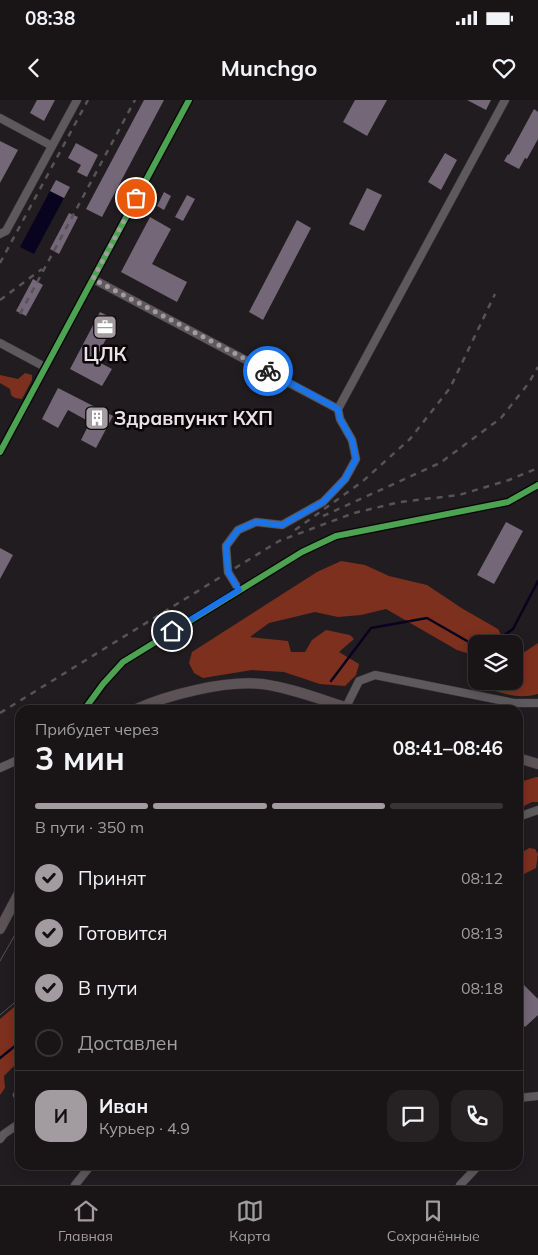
<!DOCTYPE html>
<html lang="ru">
<meta charset="utf-8">
<style>
:root{--surface:#191517;--page:#262224;--text:#f1f3f6;--muted:#9f9fa1;--line:#373436;--accent:#a29ca0}
body{margin:0;font-family:Mulish,sans-serif;background:var(--page);color:var(--text);height:100vh;display:flex;flex-direction:column;font-size:19px;white-space:nowrap}
*{box-sizing:border-box;margin:0}
p{font-size:16px;color:var(--muted)}
.icon{flex:none;width:28px;height:28px;fill:none;stroke:currentColor;stroke-width:2;stroke-linecap:round;stroke-linejoin:round}
.map{position:relative;flex:1;overflow:hidden}
.side{position:absolute;left:15px;top:605px;width:508px;height:465px;display:flex;flex-direction:column;background:var(--surface);border-radius:15px;box-shadow:0 2px 12px #0003,0 0 0 1px var(--line)}
.side>*{flex:none}
.controls{position:absolute;left:468px;top:535px;display:grid;gap:10px}
.controls a{display:grid;place-items:center;width:55px;height:55px;border-radius:10px;background:var(--surface);box-shadow:0 2px 12px #0003,0 0 0 1px var(--line);font-size:25px}
.pin{position:absolute;display:grid;place-items:center;width:42px;height:42px;color:#fff;margin:-21px;border:2px solid #fff;border-radius:50%;box-shadow:0 1px 5px #0007}
.courier{position:absolute;display:grid;place-items:center;width:50px;height:50px;margin:-25px;border:4px solid #1a73e8;border-radius:50%;background:#fff;color:#222;box-shadow:0 1px 6px #0007}
.overview em{font-style:normal;font-weight:700}
.overview div{display:flex;flex-direction:column-reverse}
.overview{display:flex;align-items:center;justify-content:space-between;height:85px;padding:0 20px}
h1{font-size:32px;font-weight:700;line-height:38px}
.bar{display:grid;grid-template-columns:repeat(4,1fr);gap:8px 5px;align-content:center;height:60px;padding:0 20px}
.bar i{height:6px;border-radius:4px;background:var(--line)}
.bar .on{background:var(--accent)}
.bar p{grid-column:span 4}
.line{display:flex;align-items:center;gap:12px;padding:0 20px;border-top:1px solid var(--line)}
.line div{flex:1}
.round{display:grid;place-items:center;flex:none;width:52px;height:52px;border-radius:15px;background:var(--page)}
ol{padding:0 20px;list-style:none}
li{display:flex;align-items:center;gap:15px;height:55px}
li p{margin-inline-start:auto}
li .icon{padding:5px;border-radius:50%;background:var(--accent);color:#111;stroke-width:4}
li:last-child{color:var(--muted)}
li i{width:28px;height:28px;border:2px solid var(--line);border-radius:50%}
.status{display:flex;justify-content:space-between;align-items:center;height:35px;padding:0 25px;background:var(--surface);direction:ltr}
.status svg{height:14px;fill:currentColor}
header{display:flex;justify-content:space-between;align-items:center;height:65px;padding:0 20px;background:var(--surface);font-size:22px;font-weight:700}
.tab-bar{display:flex;justify-content:space-around;align-items:center;height:70px;border-top:1px solid var(--line);background:var(--surface);font-size:14px;color:var(--muted)}
.tab-bar a{display:grid;justify-items:center;gap:2px}
.tab-bar .on{color:var(--accent)}
.map>svg:first-child{display:block}
.forest{fill:#7e301e}
.water{fill:#08031e}
.lines{fill:none;stroke-linecap:round;stroke-linejoin:round}
.stream{stroke:#08031e;stroke-width:2.5}
.building{fill:#746778}
.minor-casing{stroke:#3a3639;stroke-width:9}
.major-casing{stroke:#3a3639;stroke-width:11}
.minor{stroke:#5e595c;stroke-width:8}
.major{stroke:#5c5356;stroke-width:10}
.tram{stroke:#585356;stroke-width:1}
.rail{stroke:#585356;stroke-width:2.5;stroke-dasharray:6 6;stroke-linecap:butt}
.cycleway-casing{stroke:#0a0608;stroke-width:9}
.cycleway{stroke:#4ca352;stroke-width:6}
.done{stroke:#a29ca0;stroke-width:5;stroke-dasharray:0 9}
.route{stroke:#1a73e8;stroke-width:6}
.labels{text-anchor:middle;stroke-width:5;stroke-linejoin:round;paint-order:stroke}
.poi-label{font-size:19px;font-weight:bold;fill:#e8e1e5;stroke:#0a0608}
</style>
<div class="status"><b>08:38</b><svg viewBox="0 0 49 12"><path d="M0 12V9h3v3zM5 12V6h3v6zM10 12V3h3v9zM15 12V0h3v12zM26 1h20v11H26zM47 4h2v5h-2z"/></svg></div>
<header><svg class="icon" aria-label="back" viewBox="0 0 24 24"><path d="M15 5l-7 7 7 7"/></svg>Munchgo<svg class="icon" aria-label="heart" viewBox="0 0 24 24"><path d="M12 20l-8-8c-3-5 5-10 8-4 3-6 11-1 8 4z"/></svg></header>
<div class="map">
<svg width="538" height="1085" viewBox="0 0 538 1085">
<rect width="100%" height="100%" fill="#211c1f"/>
<!-- forest -->
<path class="forest" d="M25 273 32 275V280L22 299 15 298 11 295 10 289 0 283V275L18 279Z
M341 461 365 465 389 476 427 485 463 509 498 529 506 544H476V556L457 550 386 509 361 515 338 517 315 512 269 523 250 537 288 541 291 552H305L312 540 326 530 350 535 354 539 339 552 359 564 356 575 345 586 320 584 284 572 252 570 203 578 194 573 189 563 192 552 317 472Z
M538 543V594C516 600 501 592 481 587V581H514V559Z
M536 677H538V702H532L518 709V680L520 682Z
M529 748 535 749 538 754 536 768 524 774 518 780V755Z
M20 902V960L4 976 5 988 0 995V919Z"/>
<!-- water -->
<path class="water" d="M50 91 64 98 34 154 20 147Z"/>
<g class="lines">
<!-- stream -->
<path class="stream" d="M331 581 371 528 427 518 467 541 492 544 513 529 538 481
M0 958 20 942"/>
</g>
<!-- building -->
<path class="building" d="M37 0H55L44 21 30 13Z
M144 0H164L102 117 86 109Z
M355 0H387L367 36 343 22Z
M467 0H491L486 10Z
M534 9 538 12V39L527 59 525 58 519 69 504 61 508 54 509 55Z
M0 41 18 50 0 83Z
M76 43 98 55 87 77 77 72 81 65 68 58Z
M445 53 457 60 441 90 428 82Z
M56 80 70 87 64 98 50 91Z
M367 88 382 95 364 131 349 124Z
M164 92 171 96 164 110 157 106Z
M187 95 195 99 183 121 175 117Z
M69 113 78 117 59 154 50 149Z
M150 117 171 129 152 164 187 182 177 202 121 172Z
M297 120 311 128 263 220 249 212Z
M33 179 43 185 26 216 16 211Z
M100 212 116 220 95 260 112 269 102 286 70 269Z
M58 288 113 316 96 348 81 340 90 322 68 310 58 328 42 319Z
M506 422 523 431 494 484 477 475Z
M0 448 13 455 0 479Z
M524 885 538 899V915L525 927 518 919V891Z"/>
<g class="lines">
<!-- minor casing -->
<g class="minor-casing">
<path id="minor" d="M0 18 52 46
M0 134 6 131 77 0
M93 179 338 309
M0 243 45 267
M0 352 189 0
M239 490 228 472 226 446 238 430 256 422 282 425 323 402 345 379 356 359 352 340 340 319 338 309 505 0
M346 607 359 581 375 575 514 603H538
M84 610 103 584 123 562 302 452 336 436 508 402 538 385
M0 668 20 659
M518 717 538 710
M17 995 20 993
M518 998 538 996
M518 1002 519 1019 518 1021
M0 1039 4 1034 20 1023
M75 1085 91 1065
M460 1085 479 1065"/>
</g>
<!-- major casing -->
<g class="major-casing">
<path id="major" d="M134 610C167 595 225 580 262 584 293 588 324 601 355 610
M518 658 538 664
M0 829 20 791"/>
</g>
<!-- minor -->
<use href="#minor" class="minor"/>
<!-- major -->
<use href="#major" class="major"/>
<!-- tram -->
<path class="tram" d="M0 861 20 826
M0 915 20 898"/>
<!-- rail -->
<path class="rail" d="M0 163 88 0
M0 200 42 169
M20 214 135 0
M323 416 440 363 501 318 528 284 538 267
M295 430 363 381 410 339 450 288 495 194
M0 613 279 441 354 413 400 402 459 395 509 380 538 368"/>
<!-- cycleway casing -->
<g class="cycleway-casing">
<path id="cycleway" d="M0 352 189 0
M84 610 103 584 123 562 302 452 336 436 508 402 538 385"/>
</g>
<!-- cycleway -->
<use href="#cycleway" class="cycleway"/>
</g>
<g class="lines">
<!-- done -->
<path class="done" d="M136 98 93 179 268 271"/>
<!-- route -->
<path class="route" d="M172 531 239 490 228 472 226 446 238 430 256 422 282 425 323 402 345 379 356 359 352 340 340 319 338 309 268 271"/>
</g>
<!-- icons -->
<defs>
<g id="office-square" transform="scale(1.25)"><rect x="-9" y="-9" width="18" height="18" rx="4" fill="#a29ca0" stroke="#0a0608"/><path d="M-6-3h4V-5.5h4V-3h4V5H-6ZM-1-4.5V-3h2v-1.5ZM-6 0V1H6V0Z" fill="#fff"/></g>
<g id="building-square" transform="scale(1.25)"><rect x="-9" y="-9" width="18" height="18" rx="4" fill="#a29ca0" stroke="#0a0608"/><path d="M-4-6H4V6H1V3H-1V6H-4ZM-2.5-4.3h1.7v1.8h-1.7ZM.8-4.3h1.7v1.8H.8ZM-2.5-1h1.7V.8h-1.7ZM.8-1h1.7V.8H.8Z" fill="#fff"/></g>
</defs>
<g fill-rule="evenodd">
<use href="#office-square" x="105" y="227"/>
<use href="#building-square" x="97" y="318"/>
</g>
<g class="labels">
<!-- poi labels -->
<g class="poi-label">
<text x="105" y="261">ЦЛК</text>
<text x="114" y="325" text-anchor="start">Здравпункт КХП</text>
</g>
</g>
</svg>
<div class="controls">
<a><svg class="icon" aria-label="layers" viewBox="0 0 24 24"><path d="M12 4l9 5-9 5-9-5zM3 14l9 5 9-5"/></svg></a>
</div>
<div class="pin" style="left:136px;top:98px;background:#ea580c"><svg class="icon" aria-label="bag" viewBox="0 0 24 24"><path d="M5 8h14l-1 12H6zM9 8a3 3 0 0 1 6 0"/></svg></div>
<div class="pin" style="left:172px;top:531px;background:#1f2937"><svg class="icon" aria-label="home" viewBox="0 0 24 24"><path d="M3 11l9-7 9 7M6 9v11h12V9"/></svg></div>
<div class="courier" style="left:268px;top:271px"><svg class="icon" aria-label="bike" viewBox="0 0 24 24"><circle cx="6" cy="16" r="4"/><circle cx="18" cy="16" r="4"/><path d="M6 16l4-8h5l3 8M10 8l3 8H6M13 5h3"/></svg></div>
<section class="side">
<div class="overview"><div><h1>3 мин</h1><p>Прибудет через</p></div><em>08:41–08:46</em></div>
<div class="bar"><i class="on"></i><i class="on"></i><i class="on"></i><i></i><p>В пути · 350 m</p></div>
<ol>
<li><svg class="icon" aria-label="check" viewBox="0 0 24 24"><path d="M5 12l5 5 9-10"/></svg>Принят<p>08:12</p></li>
<li><svg class="icon" aria-label="check" viewBox="0 0 24 24"><path d="M5 12l5 5 9-10"/></svg>Готовится<p>08:13</p></li>
<li><svg class="icon" aria-label="check" viewBox="0 0 24 24"><path d="M5 12l5 5 9-10"/></svg>В пути<p>08:18</p></li>
<li><i></i>Доставлен</li>
</ol>
<div class="line" style="height:90px"><b class="round" style="background:var(--accent);color:#111">И</b><div><b>Иван</b><p>Курьер · 4.9</p></div><a class="round"><svg class="icon" aria-label="chat" viewBox="0 0 24 24"><path d="M4 5h16v11H9l-5 4z"/></svg></a><a class="round"><svg class="icon" aria-label="phone" viewBox="0 0 24 24"><path d="M5 4h4l2 5-3 2q2 4 5 5l2-3 5 2v4C11 20 4 13 5 4z"/></svg></a></div>
</section>
</div>
<nav class="tab-bar">
<a class="on"><svg class="icon" aria-label="home" viewBox="0 0 24 24"><path d="M3 11l9-7 9 7M6 9v11h12V9"/></svg>Главная</a>
<a><svg class="icon" aria-label="map" viewBox="0 0 24 24"><path d="M3 6l6-2 6 2 6-2v14l-6 2-6-2-6 2zM9 4v14M15 6v14"/></svg>Карта</a>
<a><svg class="icon" aria-label="saved" viewBox="0 0 24 24"><path d="M7 4h10v16l-5-4-5 4z"/></svg>Сохранённые</a>
</nav>
